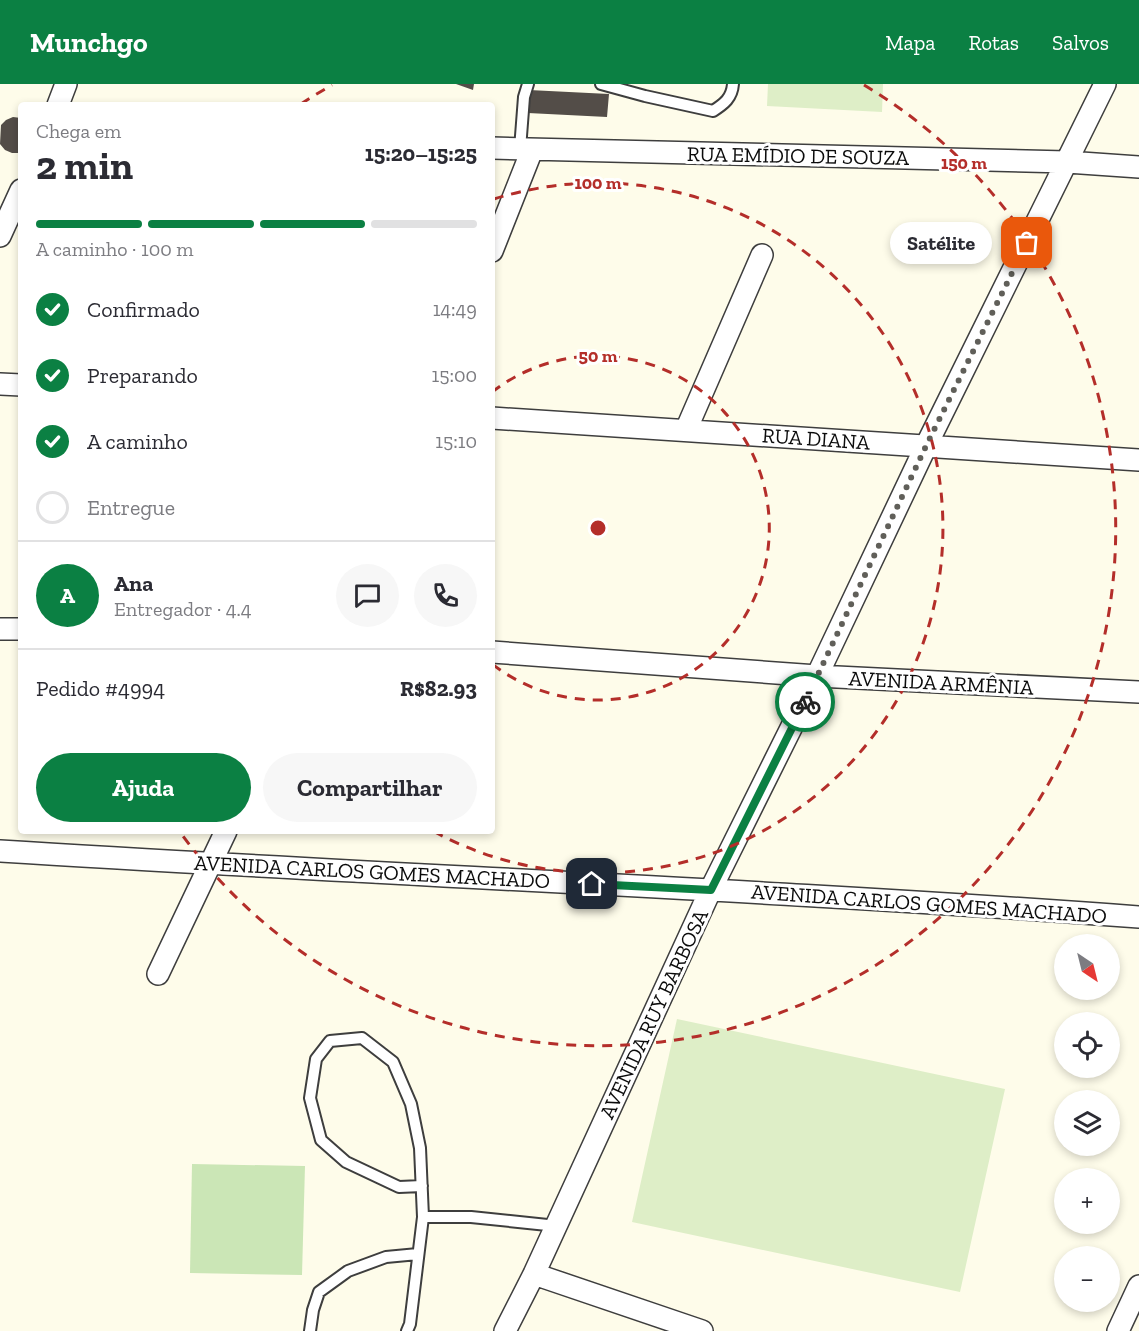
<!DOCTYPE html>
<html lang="pt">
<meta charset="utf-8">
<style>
:root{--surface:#fff;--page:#f7f7f7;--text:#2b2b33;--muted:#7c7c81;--line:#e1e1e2;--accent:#0b8043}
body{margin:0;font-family:"Zilla Slab",serif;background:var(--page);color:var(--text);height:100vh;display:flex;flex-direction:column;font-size:22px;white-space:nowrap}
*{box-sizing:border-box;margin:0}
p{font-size:20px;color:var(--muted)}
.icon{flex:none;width:33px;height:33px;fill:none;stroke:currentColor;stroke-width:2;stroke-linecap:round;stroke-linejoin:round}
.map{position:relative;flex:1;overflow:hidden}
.details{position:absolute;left:18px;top:18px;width:477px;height:732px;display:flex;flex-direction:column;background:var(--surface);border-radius:6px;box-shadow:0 3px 9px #0003}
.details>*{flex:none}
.needle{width:39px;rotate:145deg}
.controls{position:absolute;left:1054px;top:850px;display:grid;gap:12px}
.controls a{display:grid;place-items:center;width:66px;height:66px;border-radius:50%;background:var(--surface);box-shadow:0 3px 9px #0003;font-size:30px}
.pin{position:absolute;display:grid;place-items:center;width:51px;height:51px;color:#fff;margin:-26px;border-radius:12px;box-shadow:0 3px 9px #0006}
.courier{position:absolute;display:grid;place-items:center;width:60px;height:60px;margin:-30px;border:4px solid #0b8043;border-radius:50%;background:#fff;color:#222;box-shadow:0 2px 8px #0007}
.bubble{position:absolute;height:42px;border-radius:21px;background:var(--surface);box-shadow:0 3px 9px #0003;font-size:20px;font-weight:700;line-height:42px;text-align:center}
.summary em{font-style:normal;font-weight:700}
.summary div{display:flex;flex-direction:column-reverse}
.summary{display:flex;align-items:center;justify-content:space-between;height:102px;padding:0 18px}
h1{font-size:39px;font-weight:700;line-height:45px}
.bar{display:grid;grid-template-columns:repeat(4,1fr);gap:9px 6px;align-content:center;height:72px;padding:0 18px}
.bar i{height:8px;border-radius:4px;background:var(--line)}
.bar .selected{background:var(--accent)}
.bar p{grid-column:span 4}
.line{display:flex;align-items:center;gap:15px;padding:0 18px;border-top:2px solid var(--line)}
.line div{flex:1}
.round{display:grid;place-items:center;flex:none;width:63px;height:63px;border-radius:32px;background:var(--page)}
ol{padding:0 18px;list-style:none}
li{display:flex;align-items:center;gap:18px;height:66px}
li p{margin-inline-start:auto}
li .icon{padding:6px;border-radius:50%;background:var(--accent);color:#fff;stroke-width:4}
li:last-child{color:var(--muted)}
li i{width:33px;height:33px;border:3px solid var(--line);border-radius:50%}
.cta{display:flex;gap:12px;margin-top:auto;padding:12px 18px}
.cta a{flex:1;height:69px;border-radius:36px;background:var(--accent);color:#fff;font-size:24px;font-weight:700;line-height:69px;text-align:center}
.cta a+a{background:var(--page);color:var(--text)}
header{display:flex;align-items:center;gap:36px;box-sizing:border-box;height:84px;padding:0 30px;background:var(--accent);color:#fff}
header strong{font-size:28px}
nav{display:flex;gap:33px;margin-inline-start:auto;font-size:21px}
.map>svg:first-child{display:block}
.green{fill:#cbe6b6}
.pitch{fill:#deeec7}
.building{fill:#534d48}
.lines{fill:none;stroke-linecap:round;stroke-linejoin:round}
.service-casing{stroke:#3e3e3e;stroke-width:14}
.minor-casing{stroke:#3e3e3e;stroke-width:24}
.service{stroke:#fff;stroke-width:10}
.minor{stroke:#fff;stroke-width:21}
.done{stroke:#605f59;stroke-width:6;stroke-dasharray:0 10.8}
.route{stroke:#0b8043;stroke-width:8}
.ring{fill:none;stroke:#b42e2a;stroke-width:3;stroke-dasharray:10 8}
.labels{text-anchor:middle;stroke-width:6;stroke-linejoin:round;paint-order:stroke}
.street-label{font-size:21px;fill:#0b0b0b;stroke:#fff}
.centre{fill:#b42e2a;stroke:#fff;stroke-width:3}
.ring-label{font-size:18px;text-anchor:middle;font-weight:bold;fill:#b42e2a;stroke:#fff;stroke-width:6;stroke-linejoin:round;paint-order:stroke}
</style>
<header>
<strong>Munchgo</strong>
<nav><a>Mapa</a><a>Rotas</a><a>Salvos</a></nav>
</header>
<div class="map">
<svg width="1139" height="1247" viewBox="0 0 1139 1247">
<rect width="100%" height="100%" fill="#fefcea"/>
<!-- green -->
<path class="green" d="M192 1080 305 1082 302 1191 190 1189Z"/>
<!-- pitch -->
<path class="pitch" d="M768 0H883L882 28 767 22Z
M677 935 1005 1005 960 1208 632 1138Z"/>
<!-- building -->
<path class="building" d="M456 0H474L473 6Z
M529 6 609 10 607 33 528 29Z
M13 33 21 34V68L19 69H12L5 66 0 60 1 41 6 36Z"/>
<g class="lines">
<!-- service casing -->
<g class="service-casing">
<path id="service" d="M601 0 645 12 713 27C724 20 732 14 733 0
M520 65 524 13 528 0
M422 1102 399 1103 346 1078 321 1056 310 1014 316 975 330 957 362 954 393 978 411 1020 420 1064 423 1133
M310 1247 313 1226 319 1208 348 1187 386 1173 418 1170
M407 1247 410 1240 423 1133H471L557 1142"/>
</g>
<!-- minor casing -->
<g class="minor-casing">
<path id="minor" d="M58 21 66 0
M492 64 1067 78 1139 83
M0 152 21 106
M492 167 532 66
M0 300 21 301
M492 334 1139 376
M686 346 762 171
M0 545H21
M492 568 817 592 1139 608
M0 767C380 791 760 805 1139 833
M158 890 226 747
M534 1190 702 1247
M505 1247 534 1190 711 805 817 592 926 362 1105 0
M1118 1247 1139 1202"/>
</g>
<!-- service -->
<use href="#service" class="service"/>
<!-- minor -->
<use href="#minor" class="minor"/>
</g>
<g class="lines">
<!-- done -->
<path class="done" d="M805 618 926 362 1027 159"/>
<!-- route -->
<path class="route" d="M592 800 711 806 805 618"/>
</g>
<!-- distance rings -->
<g class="ring">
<path d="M492 308A172 172 0 1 1 492 580"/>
<path d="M494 115A345 345 0 1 1 433 747"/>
<path d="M301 20A517 517 0 0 1 332 1M864 1A517 517 0 1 1 180 748"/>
</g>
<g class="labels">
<!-- street labels -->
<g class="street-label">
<text transform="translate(798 72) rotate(1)" y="7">RUA EMÍDIO DE SOUZA</text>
<text transform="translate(816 355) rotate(4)" y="7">RUA DIANA</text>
<text transform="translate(941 599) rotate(3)" y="7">AVENIDA ARMÊNIA</text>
<text transform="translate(372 788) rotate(3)" y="7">AVENIDA CARLOS GOMES MACHADO</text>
<text transform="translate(929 820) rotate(4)" y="7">AVENIDA CARLOS GOMES MACHADO</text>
<text transform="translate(654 930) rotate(-65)" y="7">AVENIDA RUY BARBOSA</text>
</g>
</g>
<circle cx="598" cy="444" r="9" class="centre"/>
<g class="ring-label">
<text x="964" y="85">150 m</text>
<text x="598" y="105">100 m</text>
<text x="598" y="278">50 m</text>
</g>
</svg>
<div class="controls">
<a><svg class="needle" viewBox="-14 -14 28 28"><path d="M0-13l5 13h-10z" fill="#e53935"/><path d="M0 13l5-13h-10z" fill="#7c7c81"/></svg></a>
<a><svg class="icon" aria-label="locate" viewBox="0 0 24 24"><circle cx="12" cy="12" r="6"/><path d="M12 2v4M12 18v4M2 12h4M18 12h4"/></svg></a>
<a><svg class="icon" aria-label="layers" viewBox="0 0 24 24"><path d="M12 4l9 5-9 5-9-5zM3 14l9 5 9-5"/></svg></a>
<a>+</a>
<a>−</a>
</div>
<div class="pin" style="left:1027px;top:159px;background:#ea580c"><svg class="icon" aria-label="bag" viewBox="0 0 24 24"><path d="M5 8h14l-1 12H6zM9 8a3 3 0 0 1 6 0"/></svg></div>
<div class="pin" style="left:592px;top:800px;background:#1f2937"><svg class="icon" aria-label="home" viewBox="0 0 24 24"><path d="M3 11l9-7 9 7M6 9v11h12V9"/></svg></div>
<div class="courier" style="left:805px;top:618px"><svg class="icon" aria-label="bike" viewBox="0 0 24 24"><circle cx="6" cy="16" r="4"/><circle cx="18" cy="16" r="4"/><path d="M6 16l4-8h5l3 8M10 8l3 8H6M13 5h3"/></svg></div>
<div class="bubble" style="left:890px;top:138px;width:102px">Satélite</div>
<section class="details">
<div class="summary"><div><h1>2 min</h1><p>Chega em</p></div><em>15:20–15:25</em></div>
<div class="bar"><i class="selected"></i><i class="selected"></i><i class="selected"></i><i></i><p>A caminho · 100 m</p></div>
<ol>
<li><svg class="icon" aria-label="check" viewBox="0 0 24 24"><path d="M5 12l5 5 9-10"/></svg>Confirmado<p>14:49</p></li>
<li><svg class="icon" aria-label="check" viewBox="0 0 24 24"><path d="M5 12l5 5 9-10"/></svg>Preparando<p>15:00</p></li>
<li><svg class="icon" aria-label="check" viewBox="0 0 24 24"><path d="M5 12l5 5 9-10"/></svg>A caminho<p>15:10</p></li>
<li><i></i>Entregue</li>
</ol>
<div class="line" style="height:108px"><b class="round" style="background:var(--accent);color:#fff">A</b><div><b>Ana</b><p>Entregador · 4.4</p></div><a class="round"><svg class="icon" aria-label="chat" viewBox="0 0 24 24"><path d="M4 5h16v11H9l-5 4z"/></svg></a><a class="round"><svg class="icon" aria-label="phone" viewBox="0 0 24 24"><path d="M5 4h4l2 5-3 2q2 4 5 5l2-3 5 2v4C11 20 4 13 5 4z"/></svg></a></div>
<div class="line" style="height:78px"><div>Pedido #4994</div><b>R$82.93</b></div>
<div class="cta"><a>Ajuda</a><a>Compartilhar</a></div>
</section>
</div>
